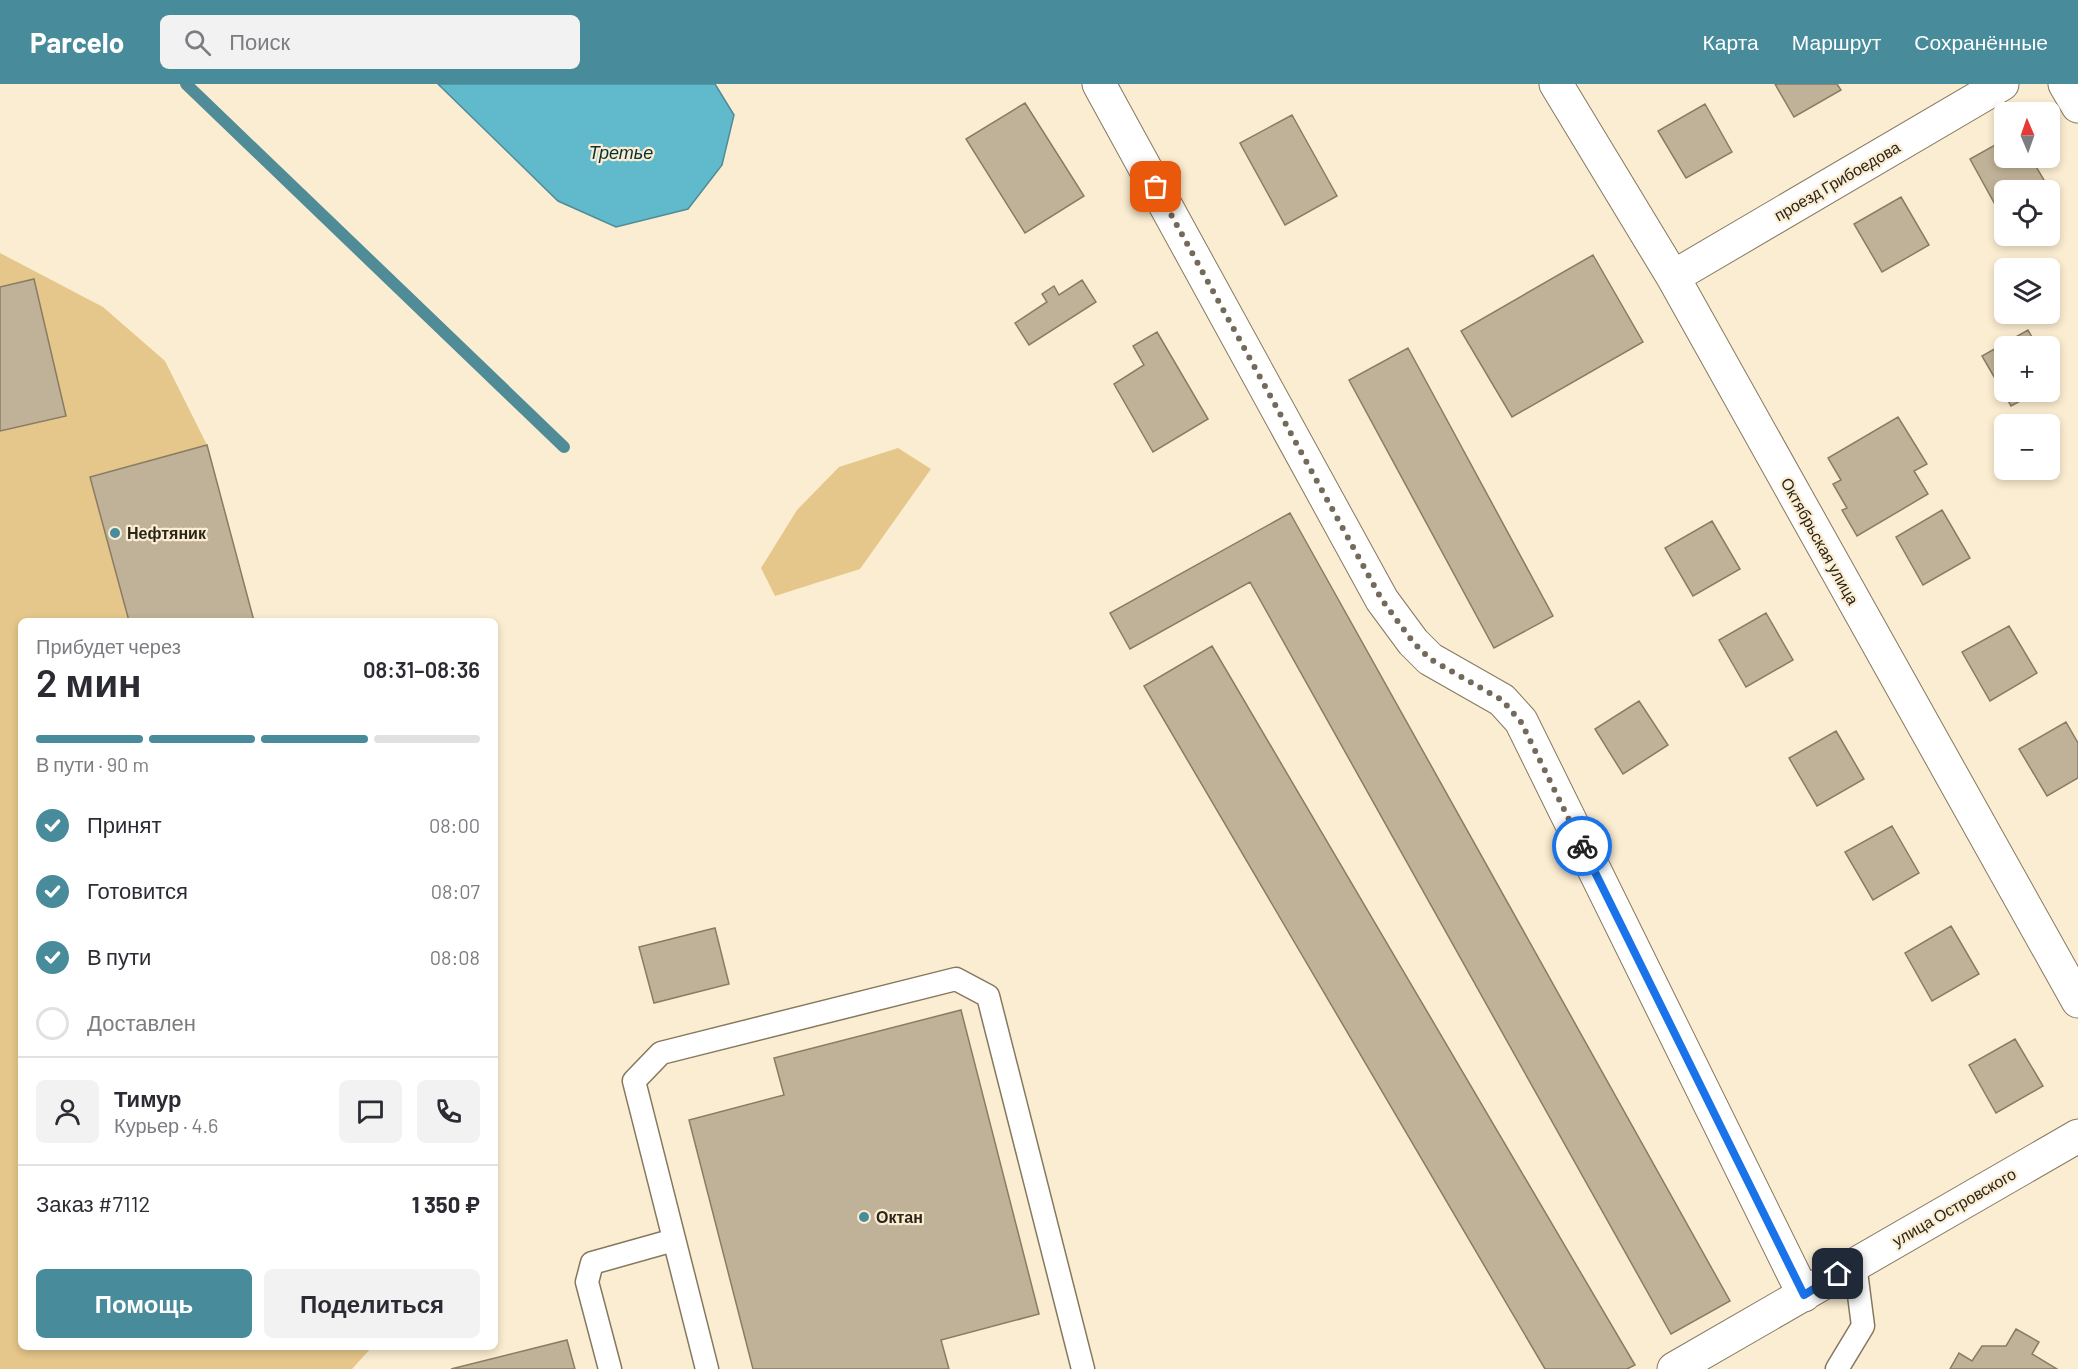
<!DOCTYPE html>
<html lang="ru">
<meta charset="utf-8">
<style>
:root{--surface:#fff;--page:#f2f2f3;--text:#2b2b33;--muted:#7c7c81;--line:#e1e1e2;--accent:#488b9a}
body{margin:0;font-family:Barlow,sans-serif;background:var(--page);color:var(--text);height:100vh;display:flex;flex-direction:column;font-size:22px;white-space:nowrap}
*{box-sizing:border-box;margin:0}
p{font-size:20px;color:var(--muted)}
.icon{flex:none;width:33px;height:33px;fill:none;stroke:currentColor;stroke-width:2;stroke-linecap:round;stroke-linejoin:round}
.map{position:relative;flex:1;overflow:hidden}
.details{position:absolute;left:18px;top:534px;width:480px;height:732px;display:flex;flex-direction:column;background:var(--surface);border-radius:9px;box-shadow:0 3px 9px #0003}
.details>*{flex:none}
.needle{width:39px;rotate:358deg}
.buttons{position:absolute;left:1994px;top:18px;display:grid;gap:12px}
.buttons a{display:grid;place-items:center;width:66px;height:66px;border-radius:9px;background:var(--surface);box-shadow:0 3px 9px #0003;font-size:30px}
.pin{position:absolute;display:grid;place-items:center;width:51px;height:51px;color:#fff;margin:-26px;border-radius:12px;box-shadow:0 3px 9px #0006}
.courier{position:absolute;display:grid;place-items:center;width:60px;height:60px;margin:-30px;border:4px solid #1a73e8;border-radius:50%;background:#fff;color:#222;box-shadow:0 2px 8px #0007}
.summary em{font-style:normal;font-weight:600}
.summary div{display:flex;flex-direction:column-reverse}
.summary{display:flex;align-items:center;justify-content:space-between;height:102px;padding:0 18px}
h1{font-size:39px;font-weight:600;line-height:45px}
.bar{display:grid;grid-template-columns:repeat(4,1fr);gap:9px 6px;align-content:center;height:72px;padding:0 18px}
.bar i{height:8px;border-radius:4px;background:var(--line)}
.bar .on{background:var(--accent)}
.bar p{grid-column:span 4}
.line{display:flex;align-items:center;gap:15px;padding:0 18px;border-top:2px solid var(--line)}
.line div{flex:1}
.round{display:grid;place-items:center;flex:none;width:63px;height:63px;border-radius:9px;background:var(--page)}
ol{padding:0 18px;list-style:none}
li{display:flex;align-items:center;gap:18px;height:66px}
li p{margin-inline-start:auto}
li .icon{padding:6px;border-radius:50%;background:var(--accent);color:#fff;stroke-width:4}
li:last-child{color:var(--muted)}
li i{width:33px;height:33px;border:3px solid var(--line);border-radius:50%}
.action{display:flex;gap:12px;margin-top:auto;padding:12px 18px}
.action a{flex:1;height:69px;border-radius:9px;background:var(--accent);color:#fff;font-size:24px;font-weight:600;line-height:69px;text-align:center}
.action a+a{background:var(--page);color:var(--text)}
header{display:flex;align-items:center;gap:36px;box-sizing:border-box;height:84px;padding:0 30px;background:var(--accent);color:#fff}
header strong{font-size:28px}
nav{display:flex;gap:33px;margin-inline-start:auto;font-size:21px}
.search{width:420px;height:54px;background:var(--page);display:flex;align-items:center;gap:15px;box-sizing:border-box;padding:0 21px;border-radius:9px;color:var(--muted);font-size:22px}
.map>svg:first-child{display:block}
.green{fill:#e6c78b}
.water{fill:#61b9cc;stroke:#508c97;stroke-width:1.5}
.lines{fill:none;stroke-linecap:round;stroke-linejoin:round}
.stream{stroke:#508c97;stroke-width:12}
.building{fill:#c0b298;stroke:#897c63;stroke-width:1.5}
.lane-casing{stroke:#85785f;stroke-width:25}
.street-casing{stroke:#85785f;stroke-width:35}
.lane{stroke:#fff;stroke-width:22}
.street{stroke:#fff;stroke-width:33}
.done{stroke:#736a5a;stroke-width:6;stroke-dasharray:0 10.8}
.route{stroke:#1a73e8;stroke-width:8}
.poi-dot{fill:#488b9a;stroke:#fbedd1;stroke-width:2}
.labels{text-anchor:middle;stroke-width:4.5;stroke-linejoin:round;paint-order:stroke}
.street-label{font-size:16px;fill:#2a241a;stroke:#fbedd1}
.poi-label{font-size:16px;font-weight:bold;fill:#2a241a;stroke:#fbedd1;text-anchor:start}
.water-label{font-size:18px;font-style:italic;fill:#06323b;stroke:#fbedd1}
</style>
<header>
<strong>Parcelo</strong>
<div class="search"><svg class="icon" aria-label="search" viewBox="0 0 24 24"><circle cx="10" cy="10" r="6"/><path d="M15 15l6 6"/></svg>Поиск</div>
<nav><a>Карта</a><a>Маршрут</a><a>Сохранённые</a></nav>
</header>
<div class="map">
<svg width="2078" height="1285" viewBox="0 0 2078 1285">
<rect width="100%" height="100%" fill="#fbedd1"/>
<!-- green -->
<path class="green" d="M0 169 103 223 165 277 207 361 254 537H21V1263H372L352 1285H0Z
M898 364 931 385 860 485 775 512 761 484 797 426 839 383Z"/>
<!-- water -->
<path class="water" d="M438 0H715L734 31 722 81 688 125 616 143 558 117Z"/>
<g class="lines">
<!-- stream -->
<path class="stream" d="M186 0 564 363"/>
</g>
<!-- building -->
<path class="building" d="M1775 0H1837L1841 6 1794 33Z
M1025 19 1084 112 1025 149 966 55Z
M1705 20 1732 68 1686 94 1658 47Z
M1292 31 1337 112 1285 141 1240 59Z
M2004 56V74H2031L2044 96 2027 106H2004V120L1997 124 1970 75Z
M1901 113 1929 161 1882 188 1854 140Z
M1593 171 1643 258 1512 333 1461 247Z
M34 195 66 332 0 347V203Z
M1082 196 1096 218 1029 261 1015 239 1047 218 1042 210 1054 202 1059 211Z
M2028 246 2037 262H2004V308H2037L2011 322 1982 272Z
M1157 248 1208 335 1153 368 1114 300 1144 281 1133 262Z
M2048 258 2057 273 2049 277V262H2040Z
M1408 264 1553 532 1494 564 1349 296Z
M2049 284 2056 296 2049 300Z
M1898 333 1927 380 1914 387 1928 410 1857 452 1842 426 1847 424 1833 400 1841 396 1828 374Z
M207 361 254 537H129L90 393Z
M1942 426 1970 474 1923 501 1896 453Z
M1290 429 1730 1217 1671 1250 1250 498 1130 565 1110 529Z
M1712 437 1740 485 1693 512 1665 464Z
M1766 529 1793 576 1746 603 1719 556Z
M2009 542 2037 589 1990 617 1962 568Z
M1212 562 1635 1281 1627 1285H1545L1144 602Z
M1639 617 1668 661 1623 690 1595 645Z
M2066 638 2078 659V694L2047 712 2019 665Z
M1836 647 1864 695 1817 722 1789 674Z
M1892 742 1919 789 1873 816 1845 768Z
M1951 842 1979 890 1932 917 1905 869Z
M715 844 729 900 654 919 639 863Z
M961 926 1039 1230 941 1256 949 1285H753L689 1036 784 1011 774 974Z
M2015 955 2043 1002 1996 1029 1969 981Z
M2016 1245 2039 1258 2032 1270 2057 1285H1950L1959 1269 1972 1277 1982 1262H2006Z
M567 1256 575 1285H451Z"/>
<g class="lines">
<!-- lane casing -->
<g class="lane-casing">
<path id="lane" d="M610 1285 587 1198 592 1179 674 1156
M707 1285 634 997 661 969 956 895 988 912 1083 1285
M1837 1285 1863 1242 1855 1180"/>
</g>
<!-- street casing -->
<g class="street-casing">
<path id="street" d="M1099 0 1382 516 1413 558 1430 575 1502 616 1521 637 1804 1211
M1556 0 1673 193 2078 917
M2065 0 2078 22
M1673 193 2002 0
M1674 1285 2078 1052"/>
</g>
<!-- lane -->
<use href="#lane" class="lane"/>
<!-- street -->
<use href="#street" class="street"/>
</g>
<g class="lines">
<!-- done -->
<path class="done" d="M1156 103 1382 516 1413 558 1430 575 1502 616 1521 638 1582 762"/>
<!-- route -->
<path class="route" d="M1582 762 1804 1211 1838 1190"/>
</g>
<!-- markers -->
<g class="poi-dot">
<circle cx="115" cy="449" r="6"/>
<circle cx="864" cy="1133" r="6"/>
</g>
<g class="labels">
<!-- street labels -->
<g class="street-label">
<text transform="translate(1837 97) rotate(-30)" y="6">проезд Грибоедова</text>
<text transform="translate(1820 457) rotate(61)" y="6">Октябрьская улица</text>
<text transform="translate(1954 1123) rotate(-30)" y="6">улица Островского</text>
</g>
<!-- poi labels -->
<g class="poi-label">
<text x="127" y="455">Нефтяник</text>
<text x="876" y="1139">Октан</text>
</g>
<!-- water labels -->
<g class="water-label">
<text x="621" y="75">Третье</text>
</g>
</g>
</svg>
<div class="buttons">
<a><svg class="needle" viewBox="-14 -14 28 28"><path d="M0-13l5 13h-10z" fill="#e53935"/><path d="M0 13l5-13h-10z" fill="#7c7c81"/></svg></a>
<a><svg class="icon" aria-label="locate" viewBox="0 0 24 24"><circle cx="12" cy="12" r="6"/><path d="M12 2v4M12 18v4M2 12h4M18 12h4"/></svg></a>
<a><svg class="icon" aria-label="layers" viewBox="0 0 24 24"><path d="M12 4l9 5-9 5-9-5zM3 14l9 5 9-5"/></svg></a>
<a>+</a>
<a>−</a>
</div>
<div class="pin" style="left:1156px;top:103px;background:#ea580c"><svg class="icon" aria-label="bag" viewBox="0 0 24 24"><path d="M5 8h14l-1 12H6zM9 8a3 3 0 0 1 6 0"/></svg></div>
<div class="pin" style="left:1838px;top:1190px;background:#1f2937"><svg class="icon" aria-label="home" viewBox="0 0 24 24"><path d="M3 11l9-7 9 7M6 9v11h12V9"/></svg></div>
<div class="courier" style="left:1582px;top:762px"><svg class="icon" aria-label="bike" viewBox="0 0 24 24"><circle cx="6" cy="16" r="4"/><circle cx="18" cy="16" r="4"/><path d="M6 16l4-8h5l3 8M10 8l3 8H6M13 5h3"/></svg></div>
<section class="details">
<div class="summary"><div><h1>2 мин</h1><p>Прибудет через</p></div><em>08:31–08:36</em></div>
<div class="bar"><i class="on"></i><i class="on"></i><i class="on"></i><i></i><p>В пути · 90 m</p></div>
<ol>
<li><svg class="icon" aria-label="check" viewBox="0 0 24 24"><path d="M5 12l5 5 9-10"/></svg>Принят<p>08:00</p></li>
<li><svg class="icon" aria-label="check" viewBox="0 0 24 24"><path d="M5 12l5 5 9-10"/></svg>Готовится<p>08:07</p></li>
<li><svg class="icon" aria-label="check" viewBox="0 0 24 24"><path d="M5 12l5 5 9-10"/></svg>В пути<p>08:08</p></li>
<li><i></i>Доставлен</li>
</ol>
<div class="line" style="height:108px"><a class="round"><svg class="icon" aria-label="person" viewBox="0 0 24 24"><circle cx="12" cy="8" r="4"/><path d="M4 21q1-7 8-7t8 7"/></svg></a><div><b>Тимур</b><p>Курьер · 4.6</p></div><a class="round"><svg class="icon" aria-label="chat" viewBox="0 0 24 24"><path d="M4 5h16v11H9l-5 4z"/></svg></a><a class="round"><svg class="icon" aria-label="phone" viewBox="0 0 24 24"><path d="M5 4h4l2 5-3 2q2 4 5 5l2-3 5 2v4C11 20 4 13 5 4z"/></svg></a></div>
<div class="line" style="height:78px"><div>Заказ #7112</div><b>1 350 ₽</b></div>
<div class="action"><a>Помощь</a><a>Поделиться</a></div>
</section>
</div>
